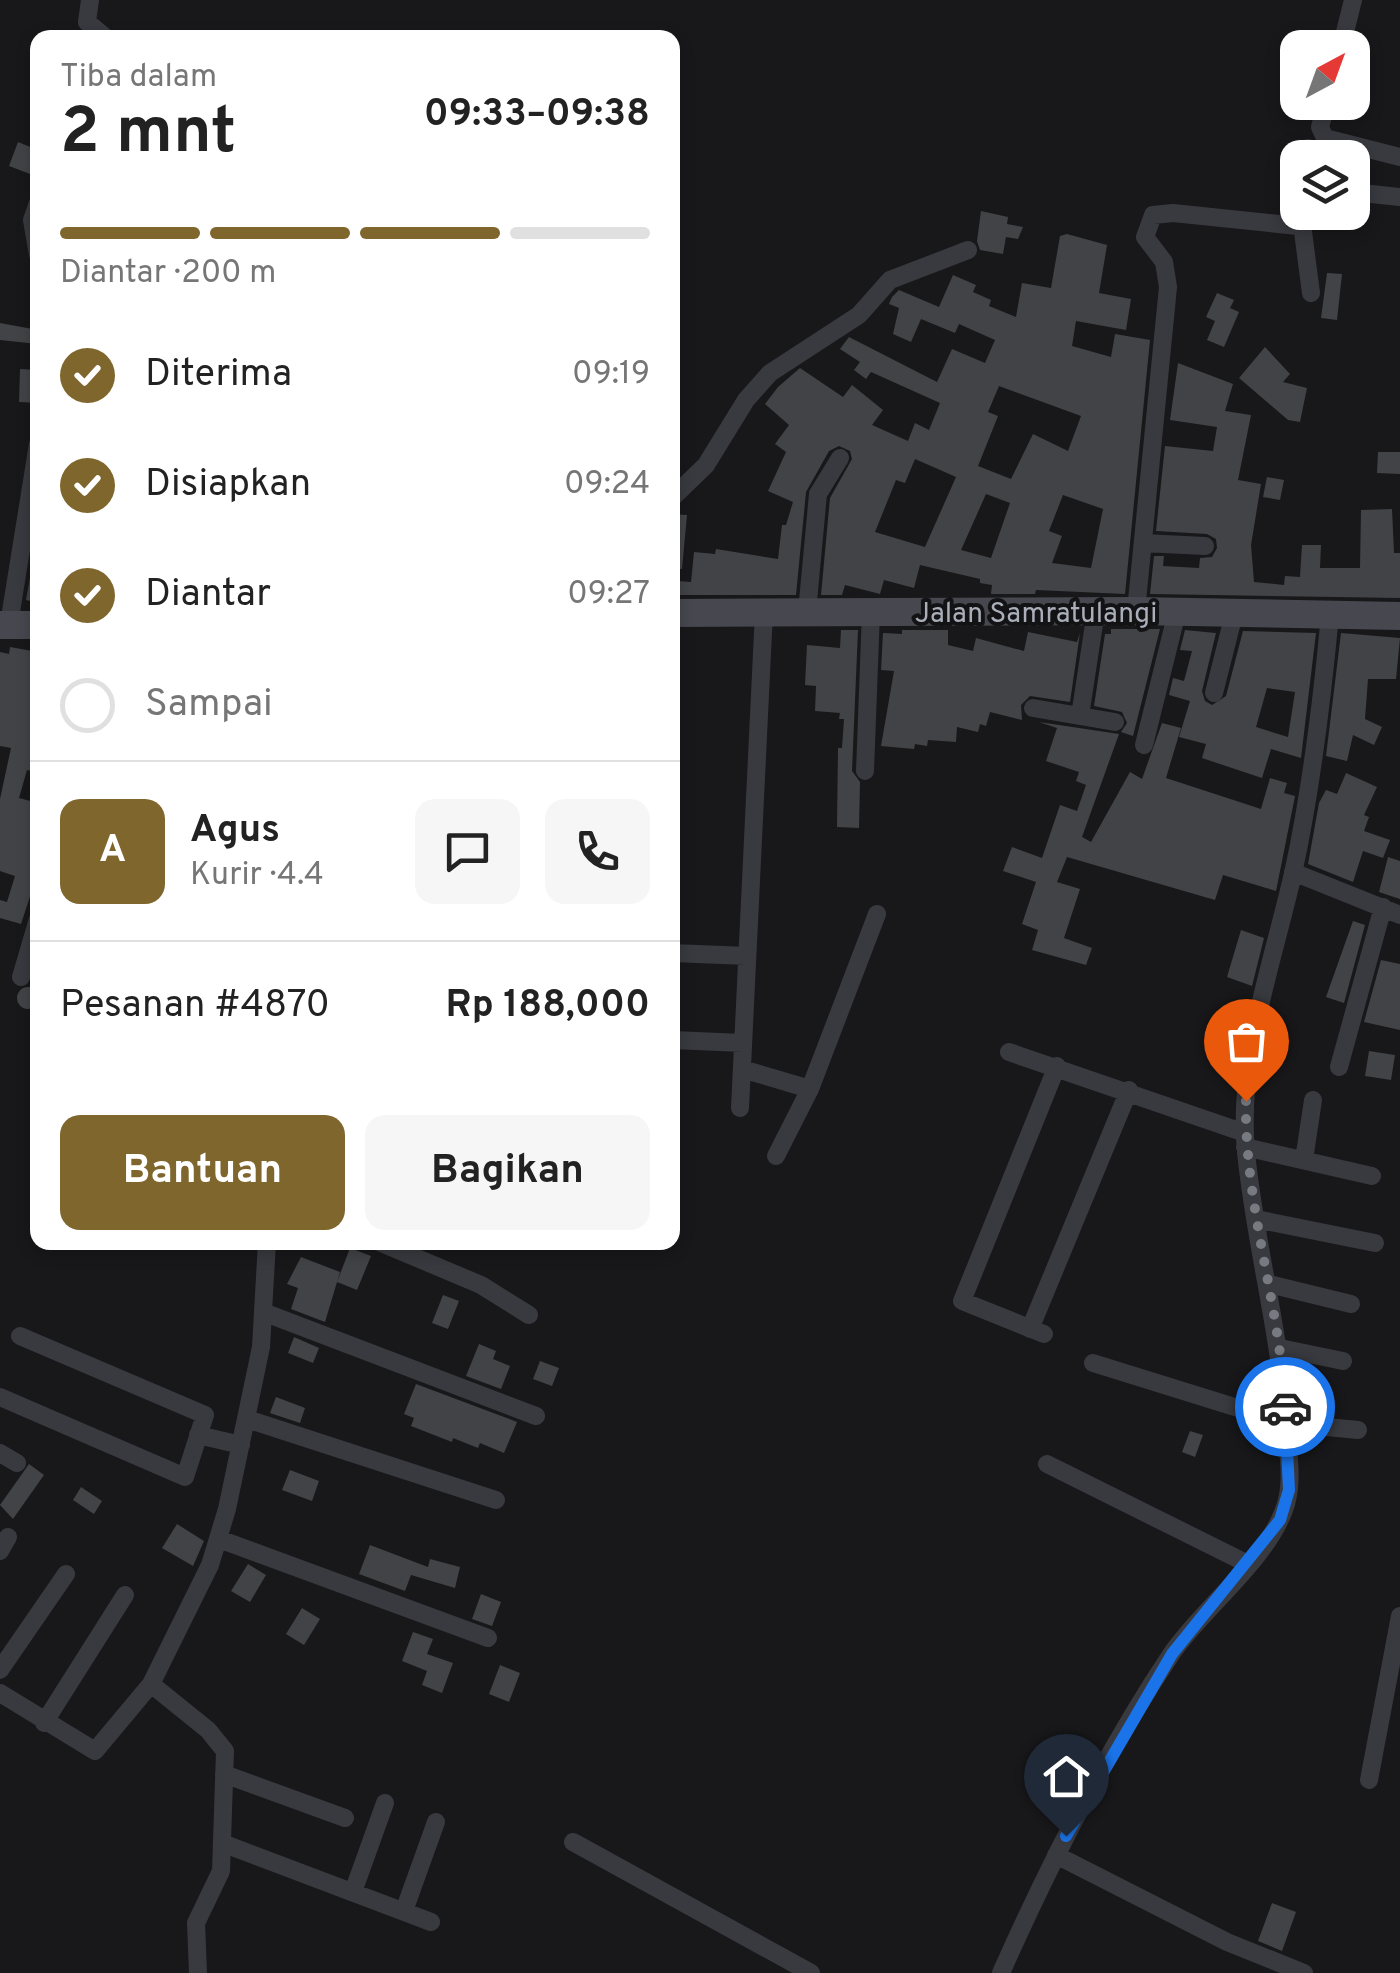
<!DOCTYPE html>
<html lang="id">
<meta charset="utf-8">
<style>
:root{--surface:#fff;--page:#f6f6f6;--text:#222;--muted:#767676;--line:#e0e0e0;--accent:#7f662d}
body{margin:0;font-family:Overpass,sans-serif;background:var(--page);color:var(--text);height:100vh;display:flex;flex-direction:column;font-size:38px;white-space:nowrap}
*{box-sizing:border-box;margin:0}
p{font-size:32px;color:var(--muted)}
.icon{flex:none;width:55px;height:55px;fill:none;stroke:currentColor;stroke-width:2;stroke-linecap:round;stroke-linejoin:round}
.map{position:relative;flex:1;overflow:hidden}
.drawer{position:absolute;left:30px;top:30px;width:650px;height:1220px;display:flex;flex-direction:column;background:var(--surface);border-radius:20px;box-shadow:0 5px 15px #0003}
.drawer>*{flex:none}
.needle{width:65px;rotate:41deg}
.buttons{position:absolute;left:1280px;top:30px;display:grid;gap:20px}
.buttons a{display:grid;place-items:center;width:90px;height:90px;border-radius:20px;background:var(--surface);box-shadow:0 5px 15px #0003;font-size:50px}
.pin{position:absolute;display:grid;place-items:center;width:85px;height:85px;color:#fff;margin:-102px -42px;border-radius:50% 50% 50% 0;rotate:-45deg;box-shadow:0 0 10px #0007}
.pin .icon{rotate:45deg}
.courier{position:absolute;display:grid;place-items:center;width:100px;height:100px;margin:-50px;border:8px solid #1a73e8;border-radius:50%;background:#fff;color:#222;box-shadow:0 2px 12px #0007}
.summary em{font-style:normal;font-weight:700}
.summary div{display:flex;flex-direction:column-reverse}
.summary{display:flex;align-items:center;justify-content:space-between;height:170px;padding:0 30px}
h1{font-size:65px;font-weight:700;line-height:75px}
.bar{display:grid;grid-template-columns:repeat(4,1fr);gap:15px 10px;align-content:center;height:120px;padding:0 30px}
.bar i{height:12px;border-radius:8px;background:var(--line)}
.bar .on{background:var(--accent)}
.bar p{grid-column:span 4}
.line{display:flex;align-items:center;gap:25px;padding:0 30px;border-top:2px solid var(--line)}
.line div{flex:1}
.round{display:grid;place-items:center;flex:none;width:105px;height:105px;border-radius:20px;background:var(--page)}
ol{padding:0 30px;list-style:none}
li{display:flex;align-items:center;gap:30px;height:110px}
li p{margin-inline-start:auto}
li .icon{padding:10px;border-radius:50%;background:var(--accent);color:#fff;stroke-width:4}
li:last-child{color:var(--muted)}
li i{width:55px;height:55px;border:5px solid var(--line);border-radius:50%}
.button{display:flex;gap:20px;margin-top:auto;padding:20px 30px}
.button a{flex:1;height:115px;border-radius:20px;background:var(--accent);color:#fff;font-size:40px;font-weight:700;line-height:115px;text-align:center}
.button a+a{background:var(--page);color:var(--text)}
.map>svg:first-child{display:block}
.building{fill:#424347;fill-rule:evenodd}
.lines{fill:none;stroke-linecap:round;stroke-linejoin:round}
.minor{stroke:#393a3f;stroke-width:18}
.secondary{stroke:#47484f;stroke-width:28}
.done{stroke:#777a81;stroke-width:10;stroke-dasharray:0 18}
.route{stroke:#1a73e8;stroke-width:12}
.labels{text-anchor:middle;stroke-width:8;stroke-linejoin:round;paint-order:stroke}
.street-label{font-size:28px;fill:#aaaeb9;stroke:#131315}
</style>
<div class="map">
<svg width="1400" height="1973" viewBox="0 0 1400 1973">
<rect width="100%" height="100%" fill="#18181a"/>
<!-- building -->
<path class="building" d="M18 142 38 150V177L9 166Z
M981 211 1008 217 1007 224 1023 227 1018 239 1006 237 1003 254 980 250 977 241Z
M1067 234 1107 245 1099 293 1131 299 1126 330 1076 321 1072 346 1111 357 1115 334 1150 340 1125 594 1036 590 1035 594H991L992 585 980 583V579L920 565 914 588 884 580 880 594 845 585 842 595H821L830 498 852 459 850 451 839 446 829 451 806 492 796 595H676L677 581 691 582 694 552 715 554 716 549 778 559 782 525H786L793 502 768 491 786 452 775 444 789 425 765 404 778 387 800 368 843 397 852 385 883 410 872 425 908 441 915 423 929 430 940 403 871 372 866 379 854 370 860 362 840 349 849 337 937 382 952 349 985 363 995 340 959 324 955 333 921 319 911 342 893 334 899 308 889 304 892 297 899 290 939 307 953 275 976 285 973 292 991 300 989 306 1016 317 1022 283 1051 288 1060 236ZM999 386 1081 416 1068 451 1033 434 1011 479 978 466 998 416 988 412ZM915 459 956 477 925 547 875 532 896 480 905 483ZM986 494 1010 503 991 558 961 550ZM1063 495 1103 509 1091 568 1052 563 1062 536 1049 531Z
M1327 273 1342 274 1337 320 1321 318Z
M1217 293 1234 300 1230 308 1239 312 1224 347 1207 340 1215 321 1206 317Z
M0 323 38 330V344L0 340Z
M1265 347 1290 374 1283 382 1307 388 1300 422 1288 420 1239 378Z
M1178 363 1233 384 1225 411 1251 415 1238 480 1261 484 1251 545 1254 582 1284 585 1285 576 1300 577 1302 545H1321L1320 568H1360L1361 510 1392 509 1394 553H1400V598L1150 594 1154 556H1164L1163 566 1199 568 1200 558 1212 557 1217 548 1216 539 1207 534 1156 531 1165 446 1213 451 1217 427 1170 420Z
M20 369 38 370V403L19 402Z
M1378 452H1400V474L1377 473Z
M1267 477 1284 480 1280 500 1263 497Z
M672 514 687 515 682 569 672 568Z
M33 561 38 562V603L26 600Z
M1111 629H1160L1133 736 1121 732 1127 723 1122 712 1094 706 1105 634H1111Z
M841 630H858L852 771 860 782 859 828 837 827 838 748H842L844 719H839L840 713 815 711 816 686 805 685 807 645 840 648Z
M902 630H948V645L973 651 976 638 1024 651 1028 632 1077 642 1080 633 1070 702 1030 696 1021 705 1022 720 990 712 986 726 980 724 978 732 957 727 956 742 928 740 927 746 915 744 914 749 881 746 894 671 881 670 883 633 902 634Z
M1185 630 1216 633 1202 691 1205 701 1212 705 1226 696 1243 631 1316 633 1301 758 1271 749 1262 778 1202 758 1206 744 1179 737 1190 701 1169 695 1173 678 1184 681 1192 651 1180 650ZM1267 688 1295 692 1288 737 1256 727Z
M1341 633 1400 638 1396 679H1368L1365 719 1382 727 1374 745 1353 735 1347 761 1326 756Z
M10 647 38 652V773L27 770 19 798 38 803V872L21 924 0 918V900L7 902 15 876 0 871V799L11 748 0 746V652L9 654Z
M1039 722 1119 734 1082 837 1091 842 1130 772 1142 779 1162 723 1181 728 1166 778 1261 809 1270 778 1287 783 1284 793 1295 796 1276 891 1223 875 1215 900 1067 857 1057 882 1080 889 1064 938 1092 948 1086 965 1032 950 1038 930 1022 924 1036 882 1003 871 1012 847 1042 858 1060 805 1077 811 1086 785 1076 781 1079 772 1046 761 1057 728Z
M1346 773 1377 787 1364 815 1369 817 1364 831 1390 840 1383 858 1363 851 1353 882 1308 864 1319 803 1326 790 1337 794Z
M1388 857 1400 861V899L1379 892Z
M1353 921 1365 925 1344 1003 1326 997Z
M1241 930 1264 938 1252 986 1227 977Z
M1381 960 1400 964V1030L1364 1022Z
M17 998a11 11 0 1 1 22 0a11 11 0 1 1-22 0Z
M1369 1051 1395 1055 1391 1080 1365 1076Z
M350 1248 371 1256 357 1290 337 1282Z
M301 1257 340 1272 325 1322 291 1309 298 1288 287 1284Z
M443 1295 459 1301 448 1329 432 1323Z
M294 1337 319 1348 313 1363 288 1353Z
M479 1344 496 1351 493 1359 510 1366 501 1389 466 1376Z
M540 1361 559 1368 552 1386 533 1379Z
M1243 1380 1270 1388 1272 1405 1239 1395Z
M416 1384 517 1422 504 1453 480 1443 478 1448 453 1438 452 1442 411 1426 414 1418 404 1414Z
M276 1397 305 1408 300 1423 270 1413Z
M1190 1431 1203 1435 1195 1457 1182 1452Z
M29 1464 44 1475 13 1519 0 1505Z
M290 1470 319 1481 312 1501 282 1490Z
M81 1487 102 1501 94 1514 73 1500Z
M177 1524 204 1541 193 1566 162 1548Z
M370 1545 428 1567 430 1559 460 1567 455 1588 411 1575 405 1591 359 1574Z
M248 1564 266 1575 250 1602 231 1591Z
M481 1594 501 1602 492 1626 472 1619Z
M302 1608 320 1619 304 1645 286 1634Z
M413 1632 433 1639 427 1654 453 1663 442 1693 422 1685 427 1671 402 1661Z
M500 1665 520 1673 509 1702 489 1694Z
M1272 1903 1296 1912 1282 1951 1258 1941Z"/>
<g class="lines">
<!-- minor -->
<path class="minor" d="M90 0 87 22 106 38
M1341 48 1353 0
M1327 102 1320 127 1325 138 1400 157
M1307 158 1308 148
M1352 192 1400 197
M38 203 32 220 38 255
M1302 224 1311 293
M672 498 706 465 746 400 770 373 859 315 890 280 968 250
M1143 543 1205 546
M1136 611 1168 287 1164 262 1145 237 1153 215 1173 213 1298 226 1305 212
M807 612 818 494 840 458
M9 624 38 444
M1214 693 1234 614
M1033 708 1115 722
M1080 716 1096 611
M1144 745 1177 612
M865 771 871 612
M1293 872 1400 915
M672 953 747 956
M21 977 38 919
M672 1040 743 1043
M1009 1052 1245 1133
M1339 1067 1383 907
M742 1069 810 1089
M740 1108 764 612
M1245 1147 1372 1176
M776 1156 810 1089 877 914
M1304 1160 1313 1100
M1256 1219 1375 1243
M379 1242 481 1285 529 1315
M1269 1284 1351 1304
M263 1312 536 1416
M1030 1329 1129 1090
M1044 1334 962 1301 1057 1066
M1280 1348 1343 1361
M1093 1363 1286 1423 1358 1430
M0 1397 185 1477 205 1415 20 1336
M247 1419 496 1500
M198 1435 241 1445
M0 1453 17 1463
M1047 1464 1246 1563
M219 1539 488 1638
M0 1551 8 1537
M0 1670 66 1574
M0 1693 95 1751 151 1684
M44 1723 125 1595
M224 1774 345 1818
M1369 1780 1400 1616
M573 1842 811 1973
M222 1843 431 1922
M1056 1855 1227 1942 1304 1973
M353 1892 385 1803
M404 1911 436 1822
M198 1973 196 1923 221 1871 225 1751 208 1730 151 1684 210 1565 227 1509 261 1347 267 1242
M1001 1973C1050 1863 1105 1753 1172 1653 1204 1607 1271 1556 1286 1504 1293 1480 1288 1452 1286 1428 1281 1334 1255 1245 1246 1152 1237 1057 1274 960 1294 869 1312 785 1322 701 1330 615"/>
<!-- secondary -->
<path class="secondary" d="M672 613 1136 611 1400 616
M0 625H38"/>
</g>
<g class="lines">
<!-- done -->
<path class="done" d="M1246 1101C1244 1205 1280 1303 1285 1407"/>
<!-- route -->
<path class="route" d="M1066 1836 1172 1654 1280 1520 1289 1490 1285 1407"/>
</g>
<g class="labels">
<!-- street labels -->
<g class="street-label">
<text x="1036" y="622">Jalan Samratulangi</text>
</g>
</g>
</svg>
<div class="buttons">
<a><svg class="needle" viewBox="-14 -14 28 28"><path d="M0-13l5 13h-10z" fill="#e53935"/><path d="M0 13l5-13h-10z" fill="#767676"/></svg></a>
<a><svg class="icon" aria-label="layers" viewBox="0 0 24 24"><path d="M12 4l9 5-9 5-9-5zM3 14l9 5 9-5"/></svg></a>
</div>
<div class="pin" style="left:1246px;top:1101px;background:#ea580c"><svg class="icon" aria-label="bag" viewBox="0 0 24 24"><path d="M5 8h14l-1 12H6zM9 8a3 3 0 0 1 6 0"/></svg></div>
<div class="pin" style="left:1066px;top:1836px;background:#1f2937"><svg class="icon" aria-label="home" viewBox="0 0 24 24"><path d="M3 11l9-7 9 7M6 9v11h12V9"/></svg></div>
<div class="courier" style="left:1285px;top:1407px"><svg class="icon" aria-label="car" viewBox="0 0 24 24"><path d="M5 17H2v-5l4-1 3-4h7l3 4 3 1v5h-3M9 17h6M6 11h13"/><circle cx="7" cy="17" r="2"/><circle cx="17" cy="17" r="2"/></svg></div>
<section class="drawer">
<div class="summary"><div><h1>2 mnt</h1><p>Tiba dalam</p></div><em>09:33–09:38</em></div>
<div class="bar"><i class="on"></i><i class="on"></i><i class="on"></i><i></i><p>Diantar · 200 m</p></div>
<ol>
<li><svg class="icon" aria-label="check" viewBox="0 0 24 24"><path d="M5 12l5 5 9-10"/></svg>Diterima<p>09:19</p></li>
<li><svg class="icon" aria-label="check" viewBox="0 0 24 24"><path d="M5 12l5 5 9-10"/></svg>Disiapkan<p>09:24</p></li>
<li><svg class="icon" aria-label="check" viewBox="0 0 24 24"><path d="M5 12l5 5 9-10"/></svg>Diantar<p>09:27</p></li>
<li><i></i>Sampai</li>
</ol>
<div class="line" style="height:180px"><b class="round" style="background:var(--accent);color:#fff">A</b><div><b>Agus</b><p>Kurir · 4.4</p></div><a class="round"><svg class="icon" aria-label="chat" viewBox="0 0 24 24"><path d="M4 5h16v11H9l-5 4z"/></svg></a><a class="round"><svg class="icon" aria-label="phone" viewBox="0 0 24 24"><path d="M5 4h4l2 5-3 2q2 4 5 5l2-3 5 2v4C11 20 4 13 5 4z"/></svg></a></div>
<div class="line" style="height:130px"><div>Pesanan #4870</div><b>Rp 188,000</b></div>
<div class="button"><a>Bantuan</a><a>Bagikan</a></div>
</section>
</div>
